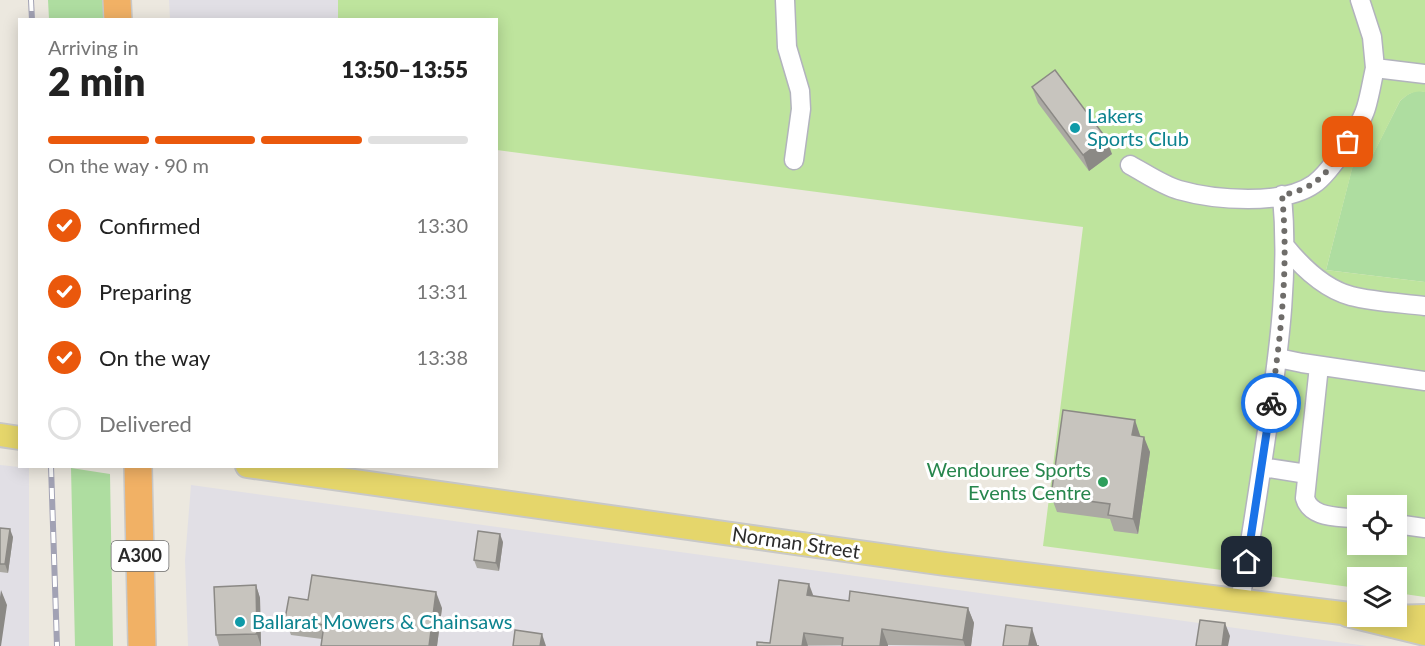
<!DOCTYPE html>
<meta charset="utf-8">
<style>
:root{--surface:#fff;--page:#f2f2f2;--text:#222;--muted:#767676;--line:#e0e0e0;--accent:#ea580c}
body{margin:0;font-family:Lato,sans-serif;background:var(--page);color:var(--text);height:100vh;display:flex;flex-direction:column;font-size:22px;white-space:nowrap}
*{box-sizing:border-box;margin:0}
p{font-size:20px;color:var(--muted)}
.icon{flex:none;width:33px;height:33px;fill:none;stroke:currentColor;stroke-width:2;stroke-linecap:round;stroke-linejoin:round}
.map{position:relative;flex:1;overflow:hidden}
.side{position:absolute;left:18px;top:18px;width:480px;height:450px;display:flex;flex-direction:column;background:var(--surface);border-radius:0px;box-shadow:0 3px 15px #0003}
.side>*{flex:none}
.buttons{position:absolute;left:1347px;top:495px;display:grid;gap:12px}
.buttons a{display:grid;place-items:center;width:60px;height:60px;border-radius:0px;background:var(--surface);box-shadow:0 3px 15px #0003;font-size:30px}
.pin{position:absolute;display:grid;place-items:center;width:51px;height:51px;color:#fff;margin:-26px;border-radius:12px;box-shadow:0 3px 9px #0006}
.courier{position:absolute;display:grid;place-items:center;width:60px;height:60px;margin:-30px;border:4px solid #1a73e8;border-radius:50%;background:#fff;color:#222;box-shadow:0 2px 8px #0007}
.head em{font-style:normal;font-weight:800}
.head div{display:flex;flex-direction:column-reverse}
.head{display:flex;align-items:center;justify-content:space-between;height:102px;padding:0 30px}
h1{font-size:39px;font-weight:800;line-height:45px}
.bar{display:grid;grid-template-columns:repeat(4,1fr);gap:9px 6px;align-content:center;height:72px;padding:0 30px}
.bar i{height:8px;border-radius:4px;background:var(--line)}
.bar .current{background:var(--accent)}
.bar p{grid-column:span 4}
ol{padding:0 30px;list-style:none}
li{display:flex;align-items:center;gap:18px;height:66px}
li p{margin-inline-start:auto}
li .icon{padding:6px;border-radius:50%;background:var(--accent);color:#fff;stroke-width:4}
li:last-child{color:var(--muted)}
li i{width:33px;height:33px;border:3px solid var(--line);border-radius:50%}
.map>svg:first-child{display:block}
.industrial{fill:#e1dfe5}
.green{fill:#aedda0}
.pitch{fill:#bee49d;fill-rule:evenodd}
.lines{fill:none;stroke-linecap:round;stroke-linejoin:round}
.minor-casing{stroke:#b2b3bd;stroke-width:21}
.major-casing{stroke:#c8c8c8;stroke-width:26}
.highway-casing{stroke:#c8c8c8;stroke-width:30}
.minor{stroke:#fff;stroke-width:18}
.major{stroke:#e5d66b;stroke-width:22}
.highway{stroke:#f1b165;stroke-width:27}
.rail-casing{stroke:#a2a2b4;stroke-width:6}
.rail{stroke:#fff;stroke-width:4;stroke-dasharray:11;stroke-linecap:butt}
.wall{fill:#aba9a3}
.shaded-wall{fill:#8b8985}
.building{fill:#c7c4be;stroke:#8b8985;stroke-width:1.5}
.done{stroke:#6f6d6a;stroke-width:6;stroke-dasharray:0 10.8}
.route{stroke:#1a73e8;stroke-width:8}
.culture-dot{fill:#0f9aa8;stroke:#fff;stroke-width:2}
.leisure-dot{fill:#2e9e5b;stroke:#fff;stroke-width:2}
.labels{text-anchor:middle;stroke-width:6;stroke-linejoin:round;paint-order:stroke}
.shield{fill:#fff;stroke:#6b6b6b;stroke-width:1.5}
.shield-label{font-size:18px;font-weight:bold;fill:#2b2b2b}
.culture-label{font-size:20px;fill:#0d838f;stroke:#fff;text-anchor:start}
.leisure-label{font-size:20px;fill:#27864d;stroke:#fff;text-anchor:end}
.street-label{font-size:20px;fill:#2b2b2b;stroke:#fff}
</style>
<div class="map">
<svg width="1425" height="646" viewBox="0 0 1425 646">
<rect width="100%" height="100%" fill="#ece8df"/>
<!-- industrial -->
<path class="industrial" d="M169 0H338V19H170Z
M0 465 29 468V646H0Z
M191 485 1367 646H188L185 560Z"/>
<!-- green -->
<path class="green" d="M48 0H103V19H49Z
M1417 90 1425 92V282L1326 270 1356 153 1372 156 1400 101 1407 95Z
M71 468 110 474 113 646H75Z"/>
<!-- pitch -->
<path class="pitch" d="M338 0H1425V92C1414 90 1408 94 1400 101L1372 157 1356 154 1326 270 1425 282V597L1397 593 1396 578H1358L1357 588 1043 546 1083 227 497 150 496 20H338ZM1358 506H1396V544H1358Z"/>
<g class="lines">
<!-- minor casing -->
<g class="minor-casing">
<path id="minor" d="M785 0 787 47 800 91 801 109 794 160
M1360 0 1372 37 1375 68
M1130 165C1145 173 1162 185 1179 190 1214 200 1283 206 1314 184 1331 172 1360 127 1366 108 1370 95 1372 81 1375 68L1425 74
M1285 246C1301 266 1325 289 1351 296 1375 302 1401 303 1425 306
M1278 358 1302 363 1425 381
M1319 366 1305 498C1311 519 1339 516 1358 519
M1262 467 1307 474
M1396 524 1425 528
M1240 601C1251 540 1260 479 1269 417 1280 343 1289 270 1282 195"/>
</g>
<!-- major casing -->
<g class="major-casing">
<path id="major" d="M0 435 20 438
M247 466 945 564 1358 615
M1347 615 1425 634
M1390 617 1425 616"/>
</g>
<!-- highway casing -->
<g class="highway-casing">
<path id="highway" d="M117 0 118 20
M138 466 142 646"/>
</g>
<!-- minor -->
<use href="#minor" class="minor"/>
<!-- major -->
<use href="#major" class="major"/>
<!-- highway -->
<use href="#highway" class="highway"/>
<!-- rail casing -->
<g class="rail-casing">
<path id="rail" d="M31 0 32 20
M51 466 57 646"/>
</g>
<!-- rail -->
<use href="#rail" class="rail"/>
</g>
<!-- wall -->
<path class="wall" d="M1032 87 1112 154 1089 171 1038 103Z
M1140 435 1150 452 1138 534 1114 531 1110 519 1057 512 1051 496Z
M0 528 13 537 8 573 0 572Z
M503 542 499 571 477 568 474 560Z
M256 585 260 598 261 646H219L216 635Z
M814 596 849 601 968 608 974 623 971 646 888 645 757 646 770 643Z
M308 600 442 608 437 646H321L322 639 291 635 285 619Z"/>
<!-- shaded-wall -->
<path class="shaded-wall" d="M1106 138 1112 154 1089 171 1083 155Z
M1135 420 1140 435 1138 451 1132 435Z
M1144 437 1150 452 1138 534 1133 519Z
M10 529 13 537 8 573 5 564Z
M500 534 503 542 499 571 496 563Z
M809 584 815 600 807 595Z
M256 585 260 598 261 646 257 634Z
M1 590 7 605 1 646H0V597Z
M436 592 442 608 437 646H429Z
M968 608 974 623 971 646H965L963 640Z
M1225 623 1230 636 1228 646H1222Z
M1032 628 1037 644V646L1029 645Z
M882 629 888 645V646H880Z
M804 633 808 646H802Z
M542 634 546 646H540Z"/>
<!-- building -->
<path class="building" d="M1055 70 1106 138 1083 155 1032 87Z
M1063 410 1135 420 1132 435 1144 437 1133 519 1108 515 1110 504 1051 496Z
M0 528 10 529 5 564H0Z
M478 531 500 534 496 563 474 560Z
M312 575 436 592 429 646H321L324 625 285 619 289 597 308 600Z
M779 580 809 584 807 595 849 601 850 591 968 608 963 640 882 629 880 646H842L843 638 804 633 802 646H757V642L770 643Z
M256 585 257 634 216 635 214 587Z
M1200 620 1225 623 1222 646H1196Z
M1006 625 1032 628 1029 645 1039 646H1003Z
M515 630 542 634 540 646H513Z"/>
<g class="lines">
<!-- done -->
<path class="done" d="M1271 403C1281 334 1289 265 1282 195 1319 188 1328 171 1348 142"/>
<!-- route -->
<path class="route" d="M1247 562 1271 403"/>
</g>
<!-- markers -->
<g class="culture-dot">
<circle cx="1075" cy="128" r="6"/>
<circle cx="240" cy="622" r="6"/>
</g>
<circle class="leisure-dot" cx="1103" cy="482" r="6"/>
<g class="labels">
<!-- shield labels -->
<rect class="shield" x="111.5" y="541" width="57" height="30" rx="4.5"/>
<g class="shield-label">
<text x="140" y="562">A300</text>
</g>
<!-- culture labels -->
<g class="culture-label">
<text x="1087" y="123">Lakers<tspan x="1087" dy="23">Sports Club</tspan></text>
<text x="252" y="629">Ballarat Mowers &amp; Chainsaws</text>
</g>
<!-- leisure labels -->
<g class="leisure-label">
<text x="1091" y="477">Wendouree Sports<tspan x="1091" dy="23">Events Centre</tspan></text>
</g>
<!-- street labels -->
<g class="street-label">
<text transform="translate(796 543) rotate(8)" y="7">Norman Street</text>
</g>
</g>
</svg>
<div class="buttons">
<a><svg class="icon" aria-label="locate" viewBox="0 0 24 24"><circle cx="12" cy="12" r="6"/><path d="M12 2v4M12 18v4M2 12h4M18 12h4"/></svg></a>
<a><svg class="icon" aria-label="layers" viewBox="0 0 24 24"><path d="M12 4l9 5-9 5-9-5zM3 14l9 5 9-5"/></svg></a>
</div>
<div class="pin" style="left:1348px;top:142px;background:#ea580c"><svg class="icon" aria-label="bag" viewBox="0 0 24 24"><path d="M5 8h14l-1 12H6zM9 8a3 3 0 0 1 6 0"/></svg></div>
<div class="pin" style="left:1247px;top:562px;background:#1f2937"><svg class="icon" aria-label="home" viewBox="0 0 24 24"><path d="M3 11l9-7 9 7M6 9v11h12V9"/></svg></div>
<div class="courier" style="left:1271px;top:403px"><svg class="icon" aria-label="bike" viewBox="0 0 24 24"><circle cx="6" cy="16" r="4"/><circle cx="18" cy="16" r="4"/><path d="M6 16l4-8h5l3 8M10 8l3 8H6M13 5h3"/></svg></div>
<section class="side">
<div class="head"><div><h1>2 min</h1><p>Arriving in</p></div><em>13:50–13:55</em></div>
<div class="bar"><i class="current"></i><i class="current"></i><i class="current"></i><i></i><p>On the way · 90 m</p></div>
<ol>
<li><svg class="icon" aria-label="check" viewBox="0 0 24 24"><path d="M5 12l5 5 9-10"/></svg>Confirmed<p>13:30</p></li>
<li><svg class="icon" aria-label="check" viewBox="0 0 24 24"><path d="M5 12l5 5 9-10"/></svg>Preparing<p>13:31</p></li>
<li><svg class="icon" aria-label="check" viewBox="0 0 24 24"><path d="M5 12l5 5 9-10"/></svg>On the way<p>13:38</p></li>
<li><i></i>Delivered</li>
</ol>
</section>
</div>
